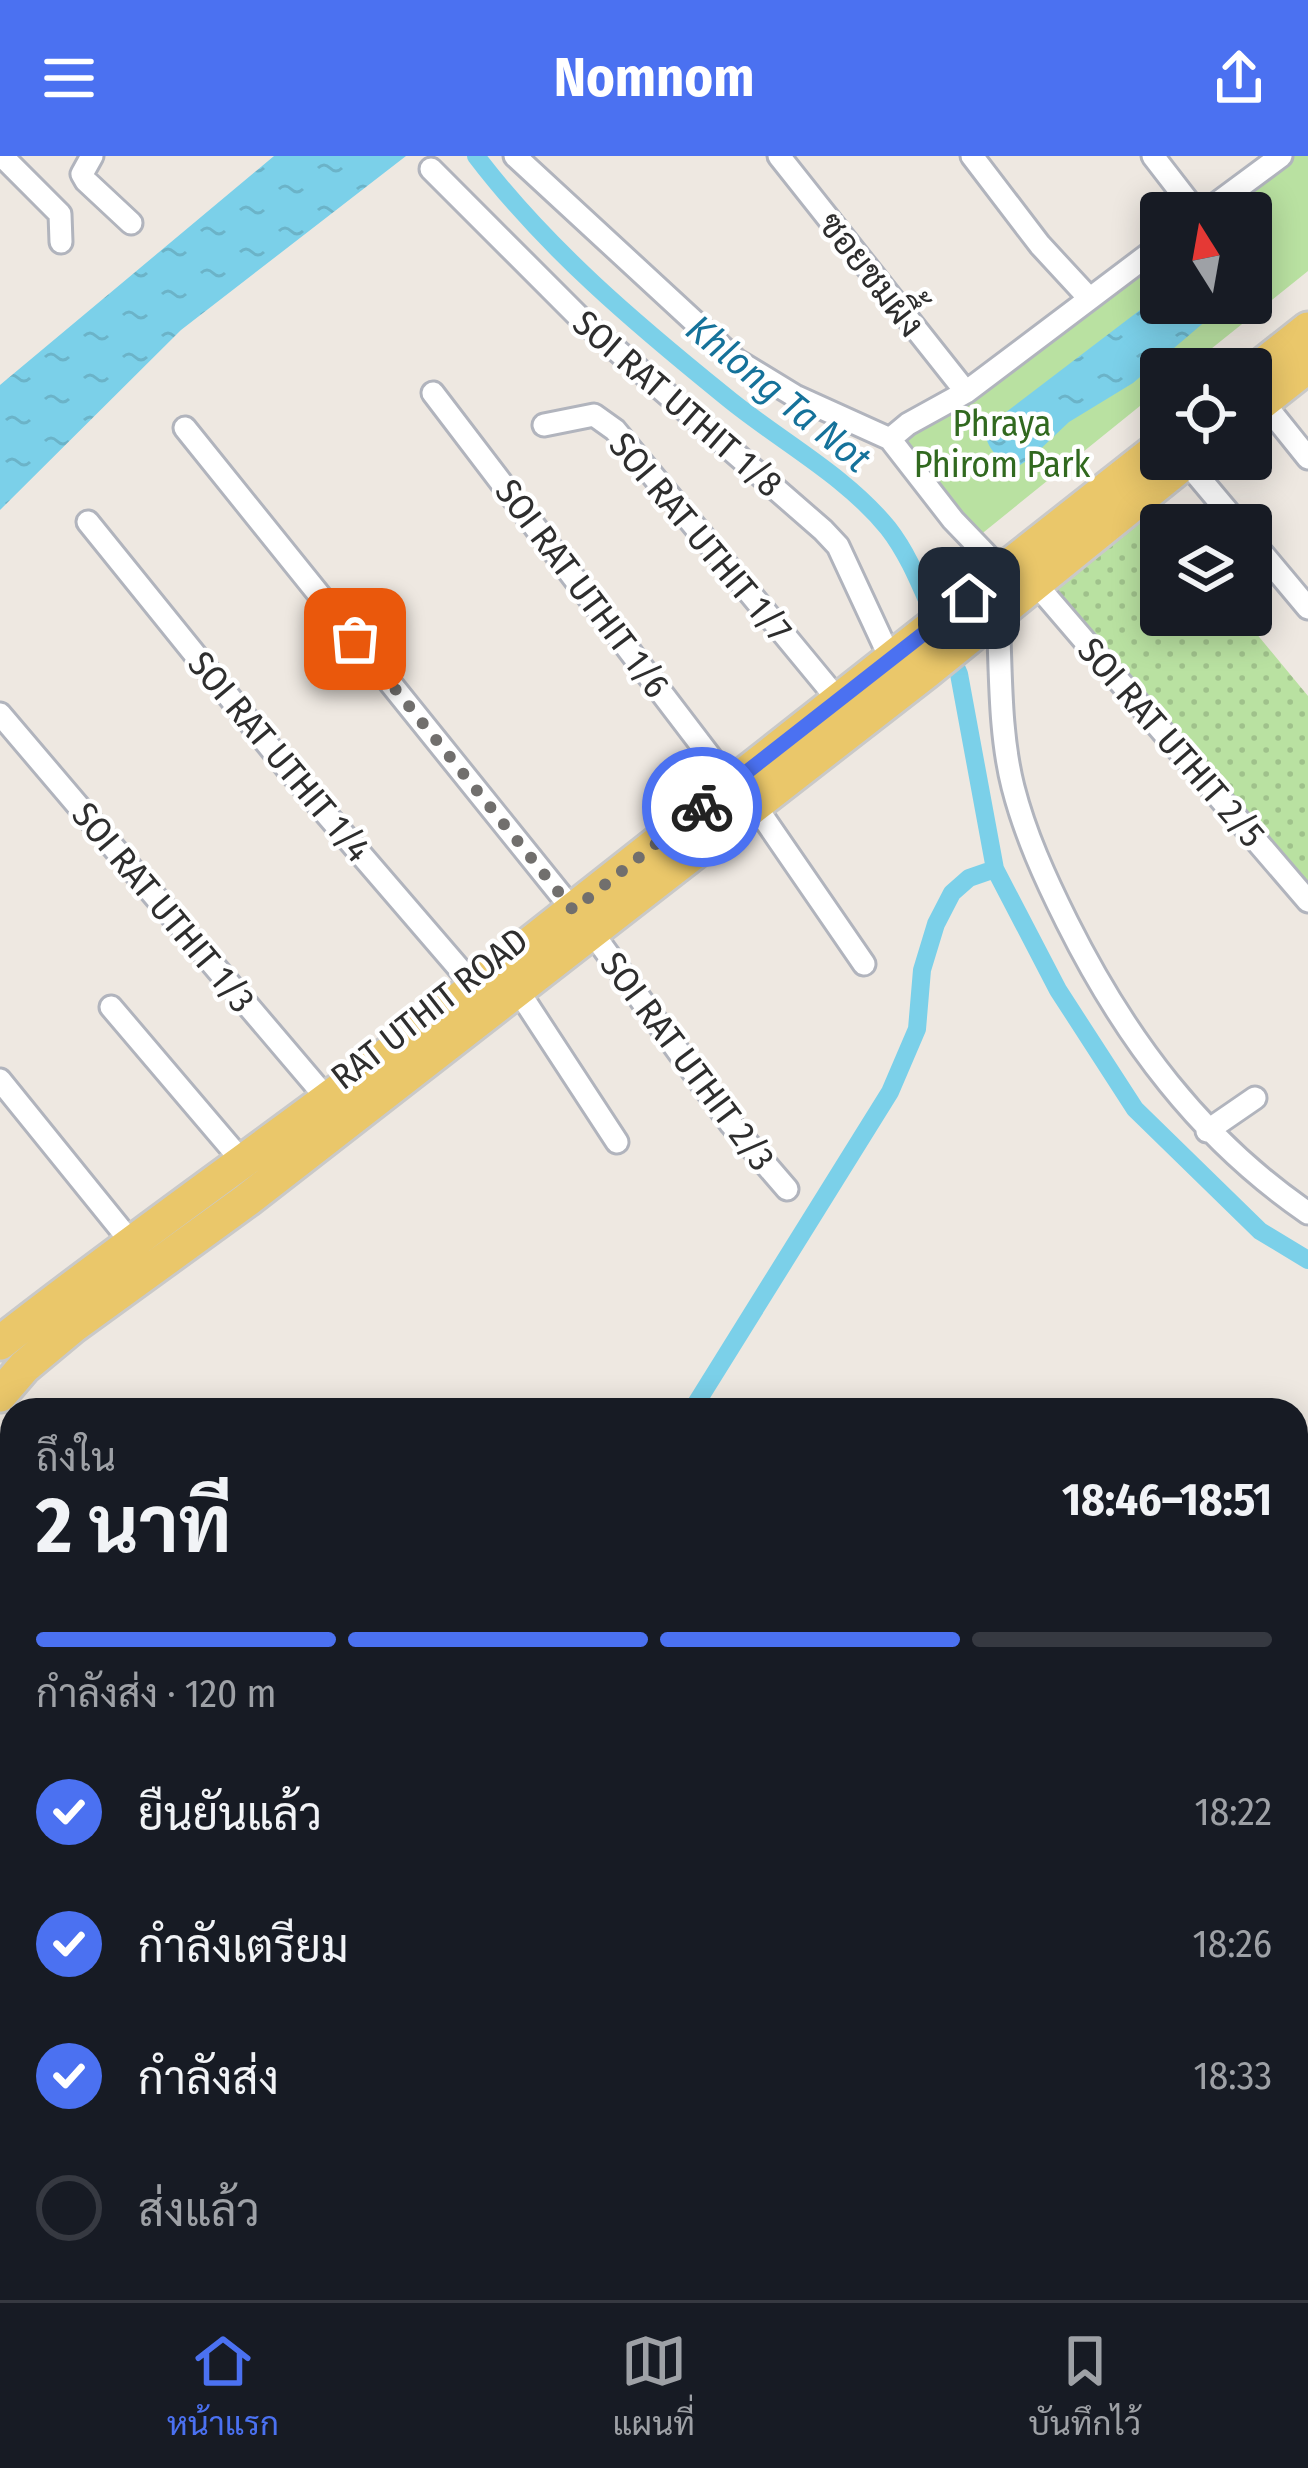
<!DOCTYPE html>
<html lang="th">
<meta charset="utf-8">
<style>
:root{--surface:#171b24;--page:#20242c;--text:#f1f3f6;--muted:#9ea1a6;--line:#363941;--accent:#4b71f1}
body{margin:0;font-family:"Fira Sans Condensed",Sarabun,sans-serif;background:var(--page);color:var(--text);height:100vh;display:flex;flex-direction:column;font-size:45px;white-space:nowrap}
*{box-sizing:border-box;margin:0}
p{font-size:39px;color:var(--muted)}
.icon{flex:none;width:66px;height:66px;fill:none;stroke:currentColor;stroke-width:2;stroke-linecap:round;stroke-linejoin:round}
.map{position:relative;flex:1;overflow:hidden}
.side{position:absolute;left:0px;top:1242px;width:1308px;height:903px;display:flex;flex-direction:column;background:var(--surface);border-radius:36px 36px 0 0;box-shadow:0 6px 30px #0003}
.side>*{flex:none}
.needle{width:78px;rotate:349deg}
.fabs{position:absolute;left:1140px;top:36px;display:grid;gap:24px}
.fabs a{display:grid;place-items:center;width:132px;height:132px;border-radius:12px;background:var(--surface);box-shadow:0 6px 30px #0003;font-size:60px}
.pin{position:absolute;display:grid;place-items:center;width:102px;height:102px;color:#fff;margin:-51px;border-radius:24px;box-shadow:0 6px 18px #0006}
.courier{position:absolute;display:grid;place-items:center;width:120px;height:120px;margin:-60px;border:9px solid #4b71f1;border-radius:50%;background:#fff;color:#222;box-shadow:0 3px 15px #0007}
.overview em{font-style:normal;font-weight:700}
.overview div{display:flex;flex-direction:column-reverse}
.overview{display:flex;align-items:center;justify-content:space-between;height:204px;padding:0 36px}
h1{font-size:78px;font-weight:700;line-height:90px}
.bar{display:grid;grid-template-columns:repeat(4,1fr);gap:18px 12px;align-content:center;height:144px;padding:0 36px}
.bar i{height:15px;border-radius:9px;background:var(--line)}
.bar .selected{background:var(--accent)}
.bar p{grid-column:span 4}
ol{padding:0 36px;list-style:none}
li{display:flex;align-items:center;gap:36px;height:132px}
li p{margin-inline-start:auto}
li .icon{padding:12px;border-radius:50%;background:var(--accent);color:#fff;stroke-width:4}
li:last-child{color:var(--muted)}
li i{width:66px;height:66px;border:6px solid var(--line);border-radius:50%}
header{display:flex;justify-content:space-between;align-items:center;height:156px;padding:0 36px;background:var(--accent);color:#fff;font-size:54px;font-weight:700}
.menu{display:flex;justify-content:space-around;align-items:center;height:168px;border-top:3px solid var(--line);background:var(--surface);font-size:33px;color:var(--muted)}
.menu a{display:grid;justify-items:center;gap:6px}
.menu .selected{color:var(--accent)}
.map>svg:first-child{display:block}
.grass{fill:url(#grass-dots)}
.park{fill:#b9e1a1}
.water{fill:url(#water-ripples)}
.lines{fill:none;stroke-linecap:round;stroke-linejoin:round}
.canal{stroke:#7bd0e9;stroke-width:18}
.minor-casing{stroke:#b1b4bd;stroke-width:27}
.primary-casing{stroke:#c9c9c9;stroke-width:39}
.minor{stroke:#fff;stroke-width:21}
.primary{stroke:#eac76a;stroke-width:33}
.done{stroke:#716f6d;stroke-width:12;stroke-dasharray:0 21.6}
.route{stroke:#4b71f1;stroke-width:15}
.labels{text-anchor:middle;stroke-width:9;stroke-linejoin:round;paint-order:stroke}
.street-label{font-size:36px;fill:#2e2e2e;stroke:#fff}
.park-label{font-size:36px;fill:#31691f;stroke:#fff}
.water-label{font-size:39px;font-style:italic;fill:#15729a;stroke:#fff}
</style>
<header><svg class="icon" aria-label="menu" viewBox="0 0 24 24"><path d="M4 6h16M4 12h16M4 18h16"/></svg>Nomnom<svg class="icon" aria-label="share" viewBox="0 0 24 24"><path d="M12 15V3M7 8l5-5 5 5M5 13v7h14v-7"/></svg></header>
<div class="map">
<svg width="1308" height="2144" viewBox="0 0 1308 2144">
<defs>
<pattern id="grass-dots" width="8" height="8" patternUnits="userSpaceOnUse" patternTransform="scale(3)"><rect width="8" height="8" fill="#b9e1a1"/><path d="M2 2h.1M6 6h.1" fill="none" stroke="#9fc18b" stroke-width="1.8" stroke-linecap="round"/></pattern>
<pattern id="water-ripples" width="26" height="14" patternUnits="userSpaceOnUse" patternTransform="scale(3)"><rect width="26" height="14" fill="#7bd0e9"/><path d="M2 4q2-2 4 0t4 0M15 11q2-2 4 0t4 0" fill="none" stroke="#6bb3c8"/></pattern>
</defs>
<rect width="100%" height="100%" fill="#eee8e1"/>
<!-- grass -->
<path class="grass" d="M1155 355 1166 369H1161V459H1241L1308 540V743L1052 437Z"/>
<!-- park -->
<path class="park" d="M1293 0H1308V115L1186 213H1161V233L979 380 905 288V279L1161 97V147H1251V57H1216Z"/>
<!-- water -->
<path class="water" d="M274 0H406L181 174 0 354V229Z
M1161 138V147H1218L1221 152 1133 227 1069 266 1031 302 1017 311C998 305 987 293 984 273Z"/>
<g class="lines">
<!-- canal -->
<path class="canal" d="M476 0C546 92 636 168 725 240 778 284 844 318 888 372 910 400 923 436 938 469
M949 495 959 518 995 713 1058 834 1135 953 1260 1075 1308 1104
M692 1254 890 936 917 873 922 814 936 768 952 737 969 722 995 713"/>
<!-- minor casing -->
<g class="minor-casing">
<path id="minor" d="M2 0 60 58 61 86
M92 0 82 18 86 25 131 67
M515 0 736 204 795 240 890 283 953 364 1003 416
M779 0 966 236
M972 0 1040 89 1089 142
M1153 0 1197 57
M431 13 583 165 823 374 838 390 891 504
M1204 57 1281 0
M433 237 731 628
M1263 246 1308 302
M544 269 594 259 615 274 839 545
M185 272 573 754
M890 283 908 268 966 236 1161 89
M1186 306 1239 369
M88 366 290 616 475 831
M1251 384 1308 452
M1035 427 1308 745
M998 458C1001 514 999 576 1013 631 1025 678 1045 722 1067 766 1125 882 1200 983 1308 1057
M0 558 329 945
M754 648 864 808
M591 775 731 968 787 1033
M517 833 617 986
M111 851 242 1005
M0 924 131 1086
M1207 975 1255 942
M1296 1678 1308 1699
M0 1801 12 1814
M0 1908 12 1898
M0 1978 12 1992
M0 2113 12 2103
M170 2133 172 2144
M271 2133 279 2144
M843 2133 849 2144
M102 2144 104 2133"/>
</g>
<!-- primary casing -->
<g class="primary-casing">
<path id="primary" d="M1251 218 1308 173
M1251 255 1308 210
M0 1187C145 1073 297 969 443 856L1161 290
M0 1239 24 1211 72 1171 247 1044 926 516 1189 303
M0 1373 12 1391
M0 1429 12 1444
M388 2133 390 2144
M421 2133 423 2144"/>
</g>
<!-- minor -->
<use href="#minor" class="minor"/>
<!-- primary -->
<use href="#primary" class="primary"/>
</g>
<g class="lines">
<!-- done -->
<path class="done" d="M355 483 573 754 702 651"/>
<!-- route -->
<path class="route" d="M702 651 969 442"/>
</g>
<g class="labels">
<!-- street labels -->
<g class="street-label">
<text transform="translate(872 118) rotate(52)" y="13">ซอยชมผึ้ง</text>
<text transform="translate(678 247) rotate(41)" y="13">SOI RAT UTHIT 1/8</text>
<text transform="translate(701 381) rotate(50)" y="13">SOI RAT UTHIT 1/7</text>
<text transform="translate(583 432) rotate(53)" y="13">SOI RAT UTHIT 1/6</text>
<text transform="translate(1172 586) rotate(49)" y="13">SOI RAT UTHIT 2/5</text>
<text transform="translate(280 600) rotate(50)" y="13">SOI RAT UTHIT 1/4</text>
<text transform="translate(164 751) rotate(50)" y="13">SOI RAT UTHIT 1/3</text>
<text transform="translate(429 852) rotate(-38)" y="13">RAT UTHIT ROAD</text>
<text transform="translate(688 905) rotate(53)" y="13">SOI RAT UTHIT 2/3</text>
</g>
<!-- park labels -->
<g class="park-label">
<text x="1002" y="280">Phraya<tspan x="1002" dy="41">Phirom Park</tspan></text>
</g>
<!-- water labels -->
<g class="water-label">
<text transform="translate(779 237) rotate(39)" y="14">Khlong Ta Not</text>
</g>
</g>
</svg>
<div class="fabs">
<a><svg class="needle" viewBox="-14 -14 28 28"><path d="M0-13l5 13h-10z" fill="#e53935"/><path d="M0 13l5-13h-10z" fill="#9ea1a6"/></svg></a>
<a><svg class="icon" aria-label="locate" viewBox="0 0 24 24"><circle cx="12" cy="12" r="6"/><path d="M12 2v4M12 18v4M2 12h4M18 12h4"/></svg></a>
<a><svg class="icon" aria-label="layers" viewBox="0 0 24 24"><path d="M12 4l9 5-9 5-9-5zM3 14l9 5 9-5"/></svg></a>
</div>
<div class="pin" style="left:355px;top:483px;background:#ea580c"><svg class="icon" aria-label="bag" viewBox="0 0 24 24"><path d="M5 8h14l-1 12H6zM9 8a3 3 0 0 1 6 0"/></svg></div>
<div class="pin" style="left:969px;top:442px;background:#1f2937"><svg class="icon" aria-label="home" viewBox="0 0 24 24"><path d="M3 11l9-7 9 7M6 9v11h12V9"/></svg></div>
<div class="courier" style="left:702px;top:651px"><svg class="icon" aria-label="bike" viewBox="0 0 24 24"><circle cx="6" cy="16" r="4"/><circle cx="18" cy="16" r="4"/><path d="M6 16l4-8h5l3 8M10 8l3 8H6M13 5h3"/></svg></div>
<section class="side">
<div class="overview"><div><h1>2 นาที</h1><p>ถึงใน</p></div><em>18:46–18:51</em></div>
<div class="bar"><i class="selected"></i><i class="selected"></i><i class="selected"></i><i></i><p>กำลังส่ง · 120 m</p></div>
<ol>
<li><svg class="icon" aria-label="check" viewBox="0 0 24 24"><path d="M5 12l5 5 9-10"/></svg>ยืนยันแล้ว<p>18:22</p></li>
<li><svg class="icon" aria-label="check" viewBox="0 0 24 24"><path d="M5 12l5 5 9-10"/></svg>กำลังเตรียม<p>18:26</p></li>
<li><svg class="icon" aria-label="check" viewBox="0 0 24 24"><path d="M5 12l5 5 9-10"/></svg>กำลังส่ง<p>18:33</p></li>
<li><i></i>ส่งแล้ว</li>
</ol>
</section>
</div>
<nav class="menu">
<a class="selected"><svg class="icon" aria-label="home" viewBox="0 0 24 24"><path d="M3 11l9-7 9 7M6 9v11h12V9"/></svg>หน้าแรก</a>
<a><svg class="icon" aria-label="map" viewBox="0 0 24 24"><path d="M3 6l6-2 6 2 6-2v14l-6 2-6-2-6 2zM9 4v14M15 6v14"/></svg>แผนที่</a>
<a><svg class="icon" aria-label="saved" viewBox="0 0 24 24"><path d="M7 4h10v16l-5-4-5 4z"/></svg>บันทึกไว้</a>
</nav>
